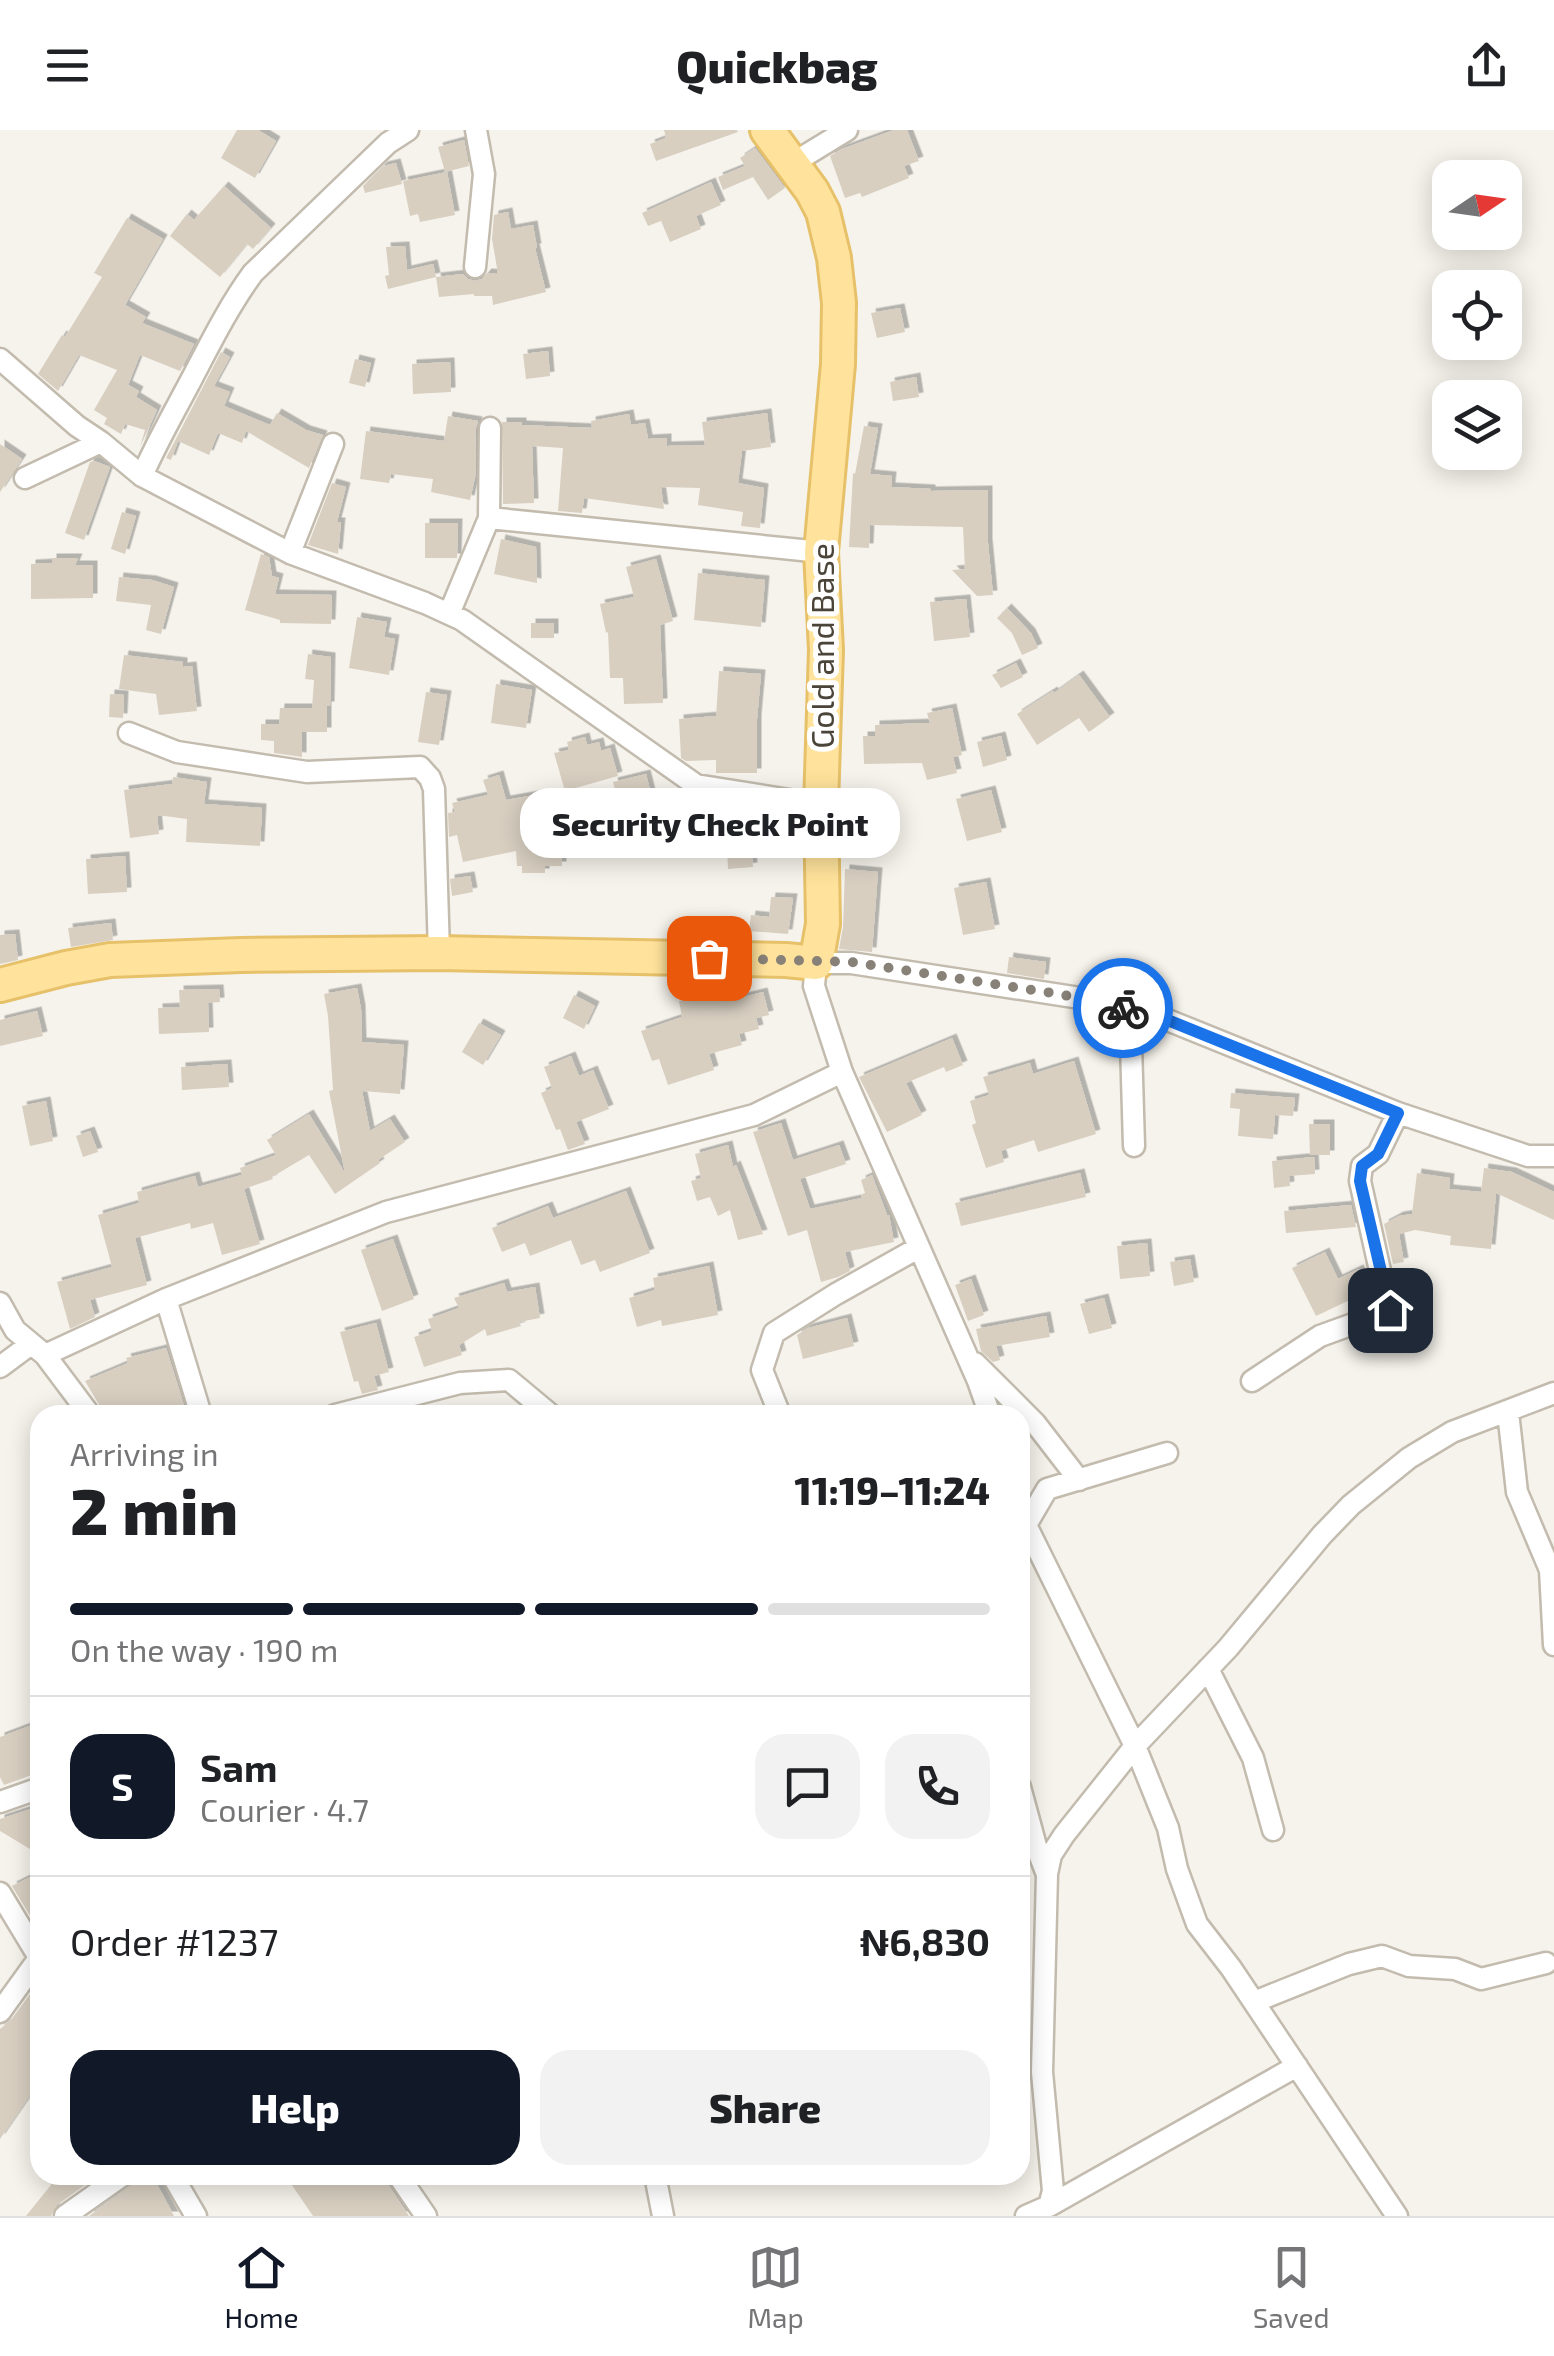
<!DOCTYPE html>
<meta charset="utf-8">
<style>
:root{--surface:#fff;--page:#f2f2f2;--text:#202124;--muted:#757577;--line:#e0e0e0;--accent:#111827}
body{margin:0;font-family:"Exo 2",sans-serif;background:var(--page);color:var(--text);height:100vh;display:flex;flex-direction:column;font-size:38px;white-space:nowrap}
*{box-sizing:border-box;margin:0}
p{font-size:32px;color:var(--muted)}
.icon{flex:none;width:55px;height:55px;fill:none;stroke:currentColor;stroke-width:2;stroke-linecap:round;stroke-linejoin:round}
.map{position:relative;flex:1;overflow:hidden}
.drawer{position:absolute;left:30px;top:1275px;width:1000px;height:780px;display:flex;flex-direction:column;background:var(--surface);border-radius:30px;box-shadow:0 5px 25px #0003}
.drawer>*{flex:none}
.needle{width:65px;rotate:77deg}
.buttons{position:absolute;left:1432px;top:30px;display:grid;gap:20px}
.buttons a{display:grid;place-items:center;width:90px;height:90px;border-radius:20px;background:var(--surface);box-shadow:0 5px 25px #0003;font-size:50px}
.pin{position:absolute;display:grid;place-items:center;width:85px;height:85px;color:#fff;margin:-42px;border-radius:20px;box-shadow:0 5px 15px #0006}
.courier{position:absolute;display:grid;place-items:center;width:100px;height:100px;margin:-50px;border:8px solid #1a73e8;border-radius:50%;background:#fff;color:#222;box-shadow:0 2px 12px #0007}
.bubble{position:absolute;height:70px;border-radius:30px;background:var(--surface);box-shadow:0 5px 25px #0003;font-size:32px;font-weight:800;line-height:70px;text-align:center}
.summary em{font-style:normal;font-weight:800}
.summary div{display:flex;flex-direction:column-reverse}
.summary{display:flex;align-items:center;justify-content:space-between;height:170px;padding:0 40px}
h1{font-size:65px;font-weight:800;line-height:75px}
.bar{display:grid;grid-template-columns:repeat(4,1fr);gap:15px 10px;align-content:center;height:120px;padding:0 40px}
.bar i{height:12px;border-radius:8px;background:var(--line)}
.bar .active{background:var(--accent)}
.bar p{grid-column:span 4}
.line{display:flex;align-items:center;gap:25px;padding:0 40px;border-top:2px solid var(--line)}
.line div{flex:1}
.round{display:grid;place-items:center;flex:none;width:105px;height:105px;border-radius:30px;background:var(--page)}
.cta{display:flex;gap:20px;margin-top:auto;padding:20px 40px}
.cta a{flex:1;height:115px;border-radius:30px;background:var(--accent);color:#fff;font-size:40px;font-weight:800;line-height:115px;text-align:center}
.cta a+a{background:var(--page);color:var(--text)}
header{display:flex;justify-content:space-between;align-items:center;height:130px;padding:0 40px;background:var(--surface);font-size:45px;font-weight:800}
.menu{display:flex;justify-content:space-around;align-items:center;height:140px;border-top:2px solid var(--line);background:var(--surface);font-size:28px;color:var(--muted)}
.menu a{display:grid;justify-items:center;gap:5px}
.menu .active{color:var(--accent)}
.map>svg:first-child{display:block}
.building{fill:#d8cfc1;filter:url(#shadow)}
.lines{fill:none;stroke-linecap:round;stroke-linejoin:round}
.street-casing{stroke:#c2bbae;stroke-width:25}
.primary-casing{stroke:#e6c16a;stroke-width:38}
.street{stroke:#fff;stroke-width:20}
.primary{stroke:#ffe39c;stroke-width:32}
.done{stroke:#878178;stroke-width:10;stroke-dasharray:0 18}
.route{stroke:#1a73e8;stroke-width:12}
.labels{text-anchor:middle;stroke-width:10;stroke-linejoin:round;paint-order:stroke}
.street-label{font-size:32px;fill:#4b4439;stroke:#fff}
</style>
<header><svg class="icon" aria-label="menu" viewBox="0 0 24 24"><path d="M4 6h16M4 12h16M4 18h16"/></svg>Quickbag<svg class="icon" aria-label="share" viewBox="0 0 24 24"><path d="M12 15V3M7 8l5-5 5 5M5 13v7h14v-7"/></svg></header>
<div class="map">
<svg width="1554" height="2086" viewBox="0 0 1554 2086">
<defs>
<filter id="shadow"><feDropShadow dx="4.5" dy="-4.5" stdDeviation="0" flood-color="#0004"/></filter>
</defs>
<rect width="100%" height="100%" fill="#f6f3ec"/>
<!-- building -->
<path class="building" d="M237 0H258L276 11 255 48 221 28Z
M664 0H737L738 2 656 31 650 14 666 8Z
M894 0H907L919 31 904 36 909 48 862 67 860 63 845 68 830 26 842 19Z
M464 10 469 36 445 42 438 17Z
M755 18 785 58 768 70 753 47 723 60 718 47 745 36 740 28Z
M396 33 402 54 365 63 363 56 383 36Z
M447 42 455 85 420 92 418 84 410 86 403 51Z
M711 52 721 75 696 86 701 99 670 112 661 91 648 96 642 83Z
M224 56 271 98 253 119 247 114 220 147 170 106 187 84 194 90Z
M508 82 511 99 533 95 537 118H535L546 162 493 175 492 166H474V164L439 167 436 147 463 144 468 149 475 151 482 149 487 143 498 144 492 109 494 85Z
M127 88 163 109 125 175 146 187 142 193 194 214 180 241 140 225 128 255 139 261 136 267 157 280 140 317 145 300 125 294 121 304 104 294 107 288 94 280 117 240 79 225 58 261 38 244 62 205 65 207 102 147 94 143Z
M405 116 407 140 433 134 436 147 388 159 385 146 389 145 386 117Z
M900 178 905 202 877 208 871 183Z
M548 221 550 246 526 249 523 224Z
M221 222 230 227 214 256 230 262 224 276 270 295 277 283 306 300 323 305 309 338 246 301 242 313 218 303 209 325 178 311 171 330 166 328Z
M355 229 371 233 365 257 349 253Z
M450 232 451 262 413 264 412 234Z
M916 247 919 267 893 271 890 252Z
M767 283 771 317 742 321 738 353 764 358 760 398 741 396 743 382 698 375 700 358 661 357 664 379 584 368 582 383 558 381 563 318 532 316 534 373 503 374 502 292H522V295L592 298 591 291 629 284 631 295 645 293 648 309 667 308V316L705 315 702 292Z
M448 286 478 291 476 298V343L470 370 431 362 433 349 391 344 389 353 360 349 366 301 444 311Z
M864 296 878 298 870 344 892 346 891 357 931 359V361L988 360V413L993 465 977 466 952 440 965 439 963 397 870 395 869 418 849 417 853 343 855 344Z
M0 314 22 329 0 362Z
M94 331 110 337 84 410 65 403 90 332Z
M332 353 346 357 337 392H341L338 424 308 415Z
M122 382 136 386 125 424 111 419Z
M425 393H458L457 428H425Z
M501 409 536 417 537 453 494 444Z
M261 424 269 427 272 446 279 448 275 464 332 465 331 494 280 493V490L245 480Z
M52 428H78L75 435H93V468L31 469V434L52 433Z
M656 429 673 491 660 495 663 573 624 574 623 548H610L608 502 606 503 600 474 634 467 626 437Z
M698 443 765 450 761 497 694 490Z
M119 447 152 450 174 457 161 504 146 500 151 475 116 471Z
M966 469 970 507 934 511 930 472Z
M1007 478 1031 503 1038 518 1022 525 1012 503 997 488Z
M357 487 387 492 384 507 395 509 389 545 349 538Z
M531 493H554V508H531Z
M308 524 331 527 330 576H327V602H302V627L274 623V611L261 610V594H279L280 578H312L314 550 305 549Z
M124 525 183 532V537L192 536 197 581 159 585 156 564 119 559Z
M1016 533 1023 547 1001 558 992 545Z
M719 541 761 544 757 589V643H716V630L686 631 681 628 679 589 716 586Z
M1079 545 1110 587 1089 602 1079 588 1037 615 1017 584 1053 561 1054 563Z
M496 554 532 560 526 598 491 593Z
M426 562 447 565 439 615 418 612Z
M110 564 124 565 123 588 109 587Z
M952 578 962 625 953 627 957 643 927 650 922 633 864 634 863 606H875V595L930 593 927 583Z
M1001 606 1007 630 983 637 977 612Z
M585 607 587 615 599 612 601 621 610 618 618 646 565 661 554 623 569 620 567 612Z
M646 644 651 664 618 672 613 652Z
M499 645 506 670 540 664 547 701H561L562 736H545V743H522V736H517L516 721 463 732 457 705 449 707 448 683 455 682 452 673 488 665 483 650Z
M173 647 207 652 204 674 262 678 260 716 186 712 187 689 157 685 159 704 130 708 124 660 172 654Z
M991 660 1002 702 967 711 956 669Z
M751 714 753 737 728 739 727 716Z
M125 726 127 762 88 764 86 729Z
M845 739 878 742 872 822 839 819 843 797Z
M470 746 473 762 452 766 450 749Z
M986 752 995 799 963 805 954 758Z
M771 767 793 768 788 804 749 801 751 785 769 787Z
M111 793 113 810 71 817 68 798Z
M15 804 18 830 0 834V805Z
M1009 827 1046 832 1044 849 1007 843Z
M740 856 743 867 763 862 769 885 756 888 759 899 739 904 742 915 709 924 714 940 668 955 659 929 652 931 641 901 682 887 679 871Z
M357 858 361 879 362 912 404 915 400 964 362 961 370 1001 390 989 405 1012 378 1030 380 1033 335 1064 309 1025 272 1047 273 1049 244 1059 260 1114 222 1125 213 1093 191 1099 190 1093 135 1108 147 1155 90 1170 95 1187 70 1199 57 1152 112 1137 98 1085 139 1073 137 1062 195 1046 198 1057 242 1045 240 1038 276 1025 267 1010 309 984 345 1043 329 961 333 960 328 886 324 864Z
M219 859 220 872 208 873 209 902 159 904 158 878 180 877 179 860Z
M574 865 595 876 584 899 563 888Z
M37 881 43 906 0 916V890Z
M479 893 501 905 483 935 462 922Z
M952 908 963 935 946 942 944 937 906 953 922 985 887 1002 859 947Z
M571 926 579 946 593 940 609 979 576 992 585 1014 568 1020 560 999 556 1000 541 963 552 958 544 937Z
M1074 931 1096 1004 1038 1022 1034 1010 1001 1021 1004 1032 986 1038 972 995 976 993 970 971 989 965 983 947 1030 933 1033 944Z
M227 934 229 957 182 960 181 937Z
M1231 963 1295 968 1293 986 1275 985 1273 1009 1238 1006 1240 979 1230 978Z
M46 971 53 1011 30 1016 22 976Z
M781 993 793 1030 839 1015 846 1034 800 1049 810 1079 862 1068 861 1065 865 1063 861 1050 872 1045 887 1085H889L894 1112 845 1122 850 1141 838 1147 821 1152 807 1100 788 1106 753 1002Z
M1309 994H1330V1025H1310Z
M90 1001 98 1022 83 1027 76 1006Z
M728 1015 733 1037 736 1035 763 1104 738 1110 730 1080 718 1086 710 1067 697 1071 691 1051 701 1048 695 1024Z
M1314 1027 1315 1044 1289 1046 1290 1056 1274 1058 1272 1031Z
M1484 1038 1512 1042 1554 1062V1090L1496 1063 1491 1119 1450 1115 1451 1106 1415 1100 1399 1104 1404 1132 1393 1134 1384 1094 1399 1086 1412 1084 1417 1043 1450 1048 1449 1059 1481 1062Z
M1080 1043 1086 1067 961 1096 955 1073Z
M626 1061 650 1123 600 1142 595 1130 581 1135 571 1110 530 1126 525 1113 502 1122 492 1098 548 1076 553 1088Z
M1351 1075 1356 1097 1286 1103 1284 1081Z
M393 1109 414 1169 382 1181 361 1120Z
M1147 1113 1150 1146 1120 1149 1117 1116Z
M1325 1122 1338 1149 1359 1139 1365 1151 1350 1158 1354 1168 1316 1186 1292 1138Z
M1190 1129 1194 1152 1174 1156 1170 1132Z
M709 1136 718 1185 662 1196 661 1190 637 1197 629 1168 655 1160 653 1148Z
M971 1149 984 1185 968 1191 955 1155Z
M504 1153 507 1162 535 1157 540 1188 519 1192 521 1196 487 1206 485 1199 459 1215 462 1225 424 1237 414 1207 432 1201 428 1189 459 1178 454 1168Z
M1104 1168 1112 1198 1089 1204 1080 1174Z
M1046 1186 1050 1207 996 1216 1000 1230 993 1232 981 1221 976 1199Z
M847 1188 854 1216 803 1229 797 1205 808 1198Z
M376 1193 389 1242 374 1246 378 1260 362 1264 358 1251 354 1252 340 1202Z
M166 1218 187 1285H104L101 1278 85 1251 128 1233 126 1228Z
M40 1592V1642L4 1655 0 1647V1607Z
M40 1676V1725L0 1701V1689Z
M40 1742V1802L12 1756Z
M33 1860 40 1869V1951L0 2009V1899L11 1890Z
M59 2045H99L57 2075 51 2086H26Z
M137 2045H152L174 2086H89L131 2056Z
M285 2045H384L387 2053 409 2086H313Z"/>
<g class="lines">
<!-- street casing -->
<g class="street-casing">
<path id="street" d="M793 33 847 0
M475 137 484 44 476 0
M0 229 77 296 101 312 142 346 290 423 425 473 462 490 696 655 821 675
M142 346C156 314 173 284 189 254 209 216 228 177 253 143L388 13 408 0
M25 348 101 312
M489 388 821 422
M290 423 333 314
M449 484 489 388 490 298
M129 603 177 622 307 642 420 637 430 648 434 659 439 823
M1130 880 1134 1016
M166 1169 201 1285
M0 1173 15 1200 45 1225 166 1169 386 1082 754 985 842 942
M45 1225 90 1285
M975 1233 1035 1293 1079 1350
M0 1237 31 1214
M1252 1251 1320 1206 1389 1181 1360 1051 1362 1036 1378 1024 1398 983
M1508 1282 1517 1362 1550 1440 1554 1515
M335 1285 460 1253 509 1250 551 1285
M780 1285 762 1240 774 1203 836 1164 918 1118
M990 1285 978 1251 842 942 814 856 816 833H851L1093 870 1165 889 1398 983 1528 1026H1554
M1020 1376 1026 1395 1135 1616 1168 1698 1177 1739 1197 1794 1231 1838 1397 2086
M1022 1398 1026 1395 1047 1359 1167 1323
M1208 1539 1253 1628 1273 1700
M1020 1657 1036 1716 1046 1742
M0 1672 40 1658
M0 1763 40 1829
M1254 1872 1349 1834 1382 1826 1409 1836 1455 1839 1481 1849 1546 1833
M0 1882 39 1828
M172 2045 196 2086
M398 2045 426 2086
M655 2045 663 2086
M1049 2076 1297 1936
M65 2086 123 2045
M1026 2086 1049 2076 1053 2061 1042 1942 1047 1744 1051 1725 1064 1705 1135 1616 1228 1518 1322 1405 1351 1375 1409 1328 1452 1302 1554 1263"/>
</g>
<!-- primary casing -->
<g class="primary-casing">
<path id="primary" d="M0 855 66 838 110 830 241 825 439 823 786 830 816 833 823 794 821 675 826 520 821 422 838 234 839 173 834 128 823 82 812 61 767 0"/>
</g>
<!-- street -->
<use href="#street" class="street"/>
<!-- primary -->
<use href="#primary" class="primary"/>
</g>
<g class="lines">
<!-- done -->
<path class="done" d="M709 828 851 832 1059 864 1123 878"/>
<!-- route -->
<path class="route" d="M1123 878 1165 889 1398 983 1378 1024 1362 1036 1360 1051 1390 1180"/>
</g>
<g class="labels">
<!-- street labels -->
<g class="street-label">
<text transform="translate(823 516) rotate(-90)" y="11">Gold and Base</text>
</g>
</g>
</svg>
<div class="buttons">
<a><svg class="needle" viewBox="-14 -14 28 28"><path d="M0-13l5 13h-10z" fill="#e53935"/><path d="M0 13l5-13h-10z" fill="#757577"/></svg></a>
<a><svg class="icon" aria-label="locate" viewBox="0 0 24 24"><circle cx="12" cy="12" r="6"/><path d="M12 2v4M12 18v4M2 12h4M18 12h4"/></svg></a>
<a><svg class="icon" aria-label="layers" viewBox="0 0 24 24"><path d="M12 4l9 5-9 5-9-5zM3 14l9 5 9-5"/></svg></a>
</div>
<div class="pin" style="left:709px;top:828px;background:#ea580c"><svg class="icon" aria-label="bag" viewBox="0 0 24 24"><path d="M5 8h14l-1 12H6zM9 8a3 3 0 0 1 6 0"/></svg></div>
<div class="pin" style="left:1390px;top:1180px;background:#1f2937"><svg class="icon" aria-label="home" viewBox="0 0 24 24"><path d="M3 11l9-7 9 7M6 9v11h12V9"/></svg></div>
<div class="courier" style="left:1123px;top:878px"><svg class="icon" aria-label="bike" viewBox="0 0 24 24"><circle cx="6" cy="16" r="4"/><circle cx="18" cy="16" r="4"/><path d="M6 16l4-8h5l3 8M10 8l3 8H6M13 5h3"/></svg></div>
<div class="bubble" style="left:520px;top:658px;width:380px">Security Check Point</div>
<section class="drawer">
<div class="summary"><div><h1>2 min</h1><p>Arriving in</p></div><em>11:19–11:24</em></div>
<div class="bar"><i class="active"></i><i class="active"></i><i class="active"></i><i></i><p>On the way · 190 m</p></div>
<div class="line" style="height:180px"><b class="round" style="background:var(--accent);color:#fff">S</b><div><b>Sam</b><p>Courier · 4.7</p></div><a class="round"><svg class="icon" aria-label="chat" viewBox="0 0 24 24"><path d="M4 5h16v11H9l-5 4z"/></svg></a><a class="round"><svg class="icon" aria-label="phone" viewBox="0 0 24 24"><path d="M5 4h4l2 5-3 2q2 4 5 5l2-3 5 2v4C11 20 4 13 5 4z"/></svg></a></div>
<div class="line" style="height:130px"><div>Order #1237</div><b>₦6,830</b></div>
<div class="cta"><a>Help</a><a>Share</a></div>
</section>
</div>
<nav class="menu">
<a class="active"><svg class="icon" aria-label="home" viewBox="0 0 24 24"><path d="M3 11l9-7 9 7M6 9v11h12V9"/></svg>Home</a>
<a><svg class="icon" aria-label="map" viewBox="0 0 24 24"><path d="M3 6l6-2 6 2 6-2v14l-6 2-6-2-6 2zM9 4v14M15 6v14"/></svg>Map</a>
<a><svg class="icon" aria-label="saved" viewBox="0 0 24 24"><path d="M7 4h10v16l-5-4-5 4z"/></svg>Saved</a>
</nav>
